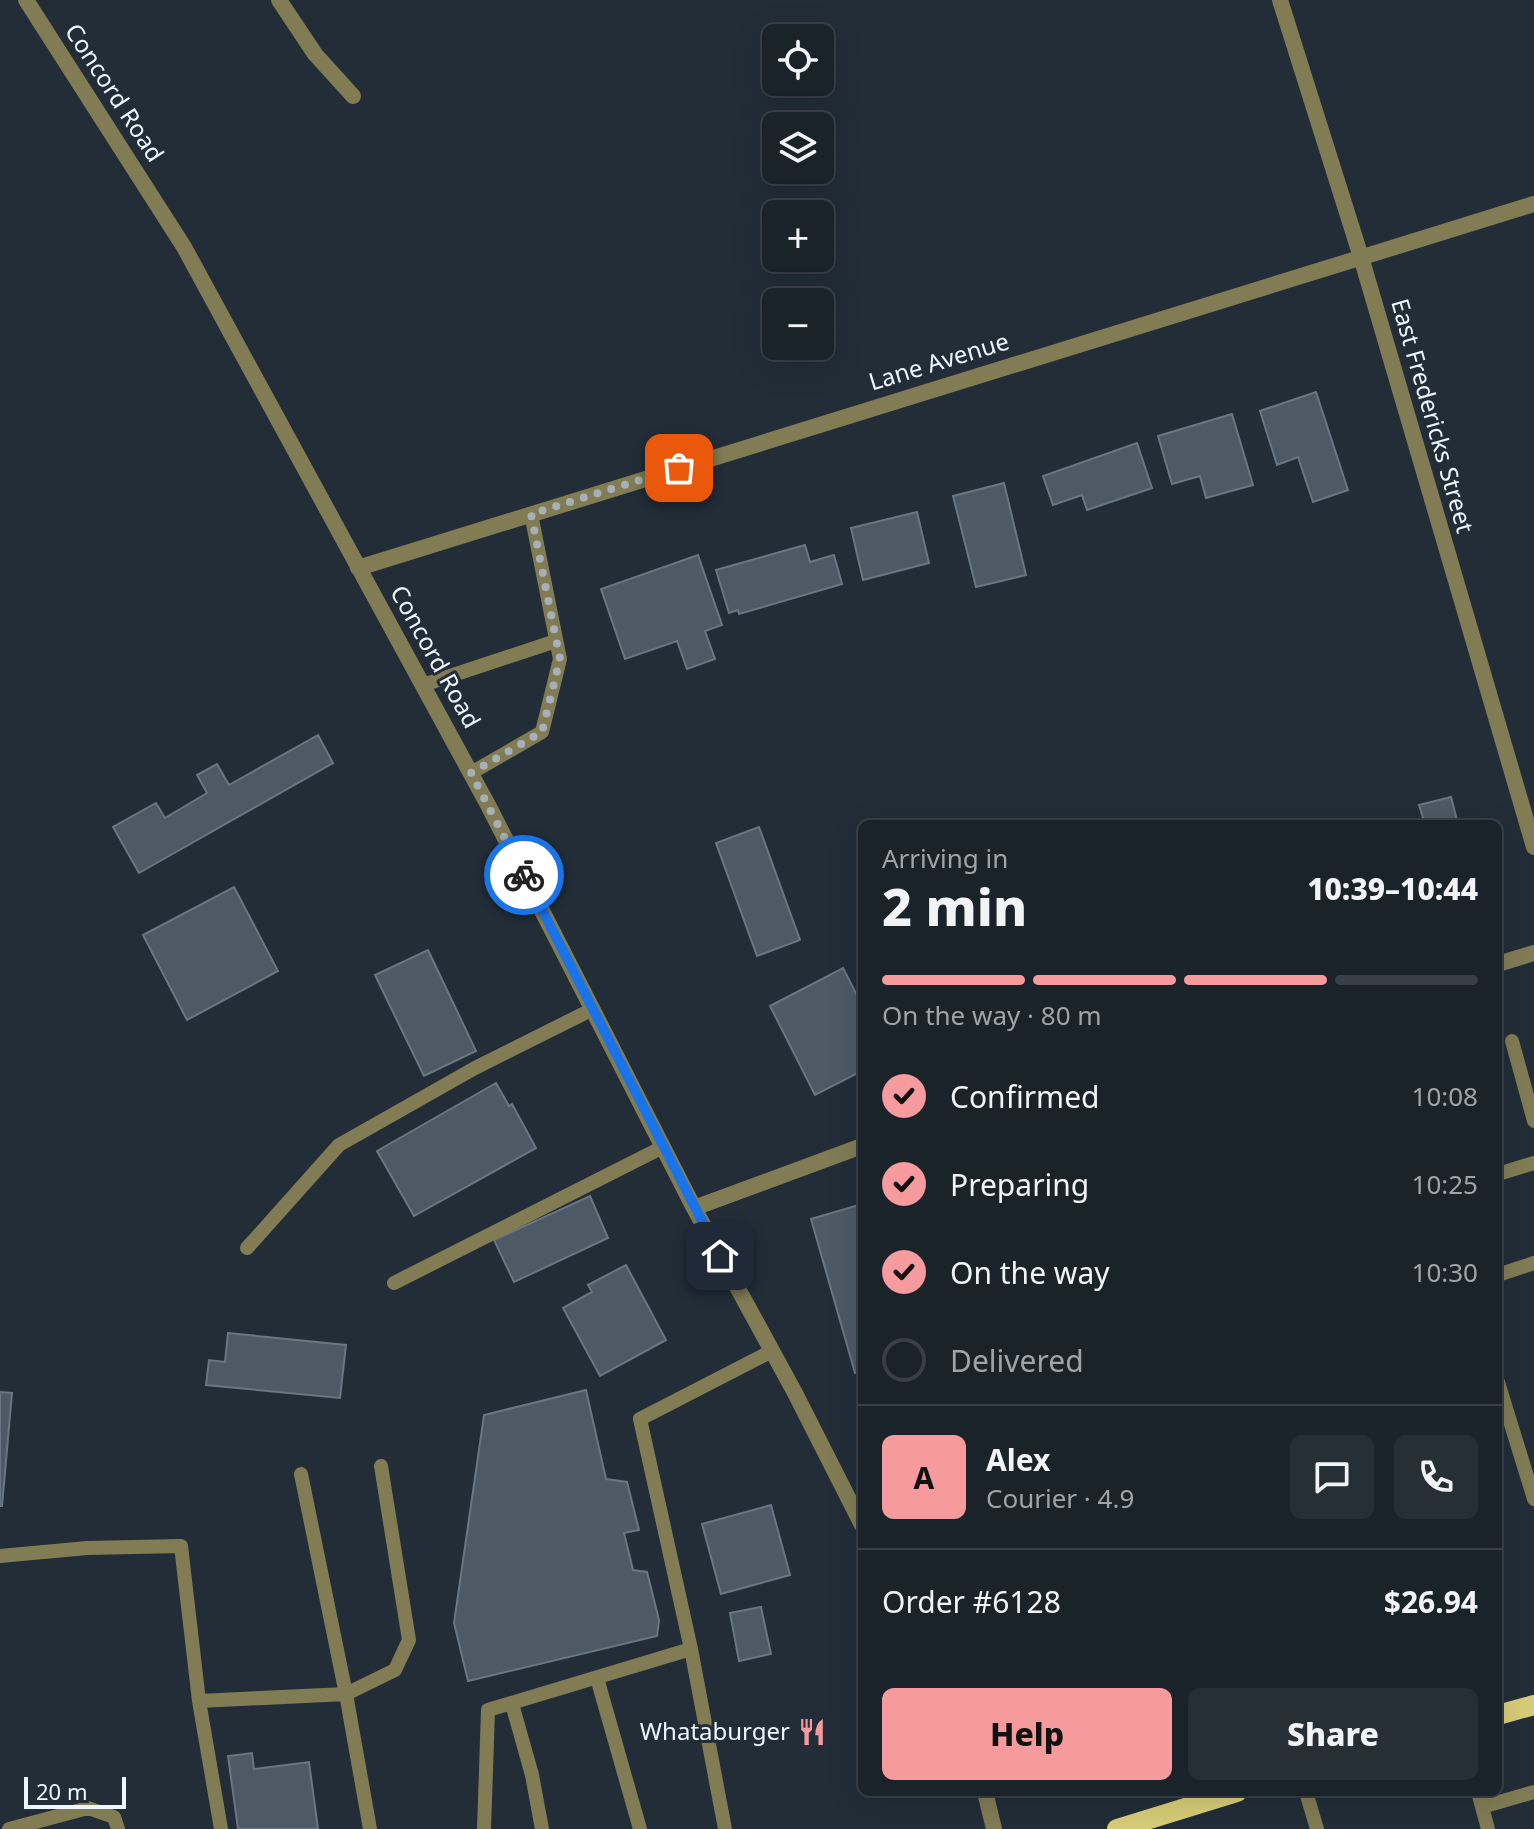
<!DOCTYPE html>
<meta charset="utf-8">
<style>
:root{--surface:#1a222a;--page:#272f36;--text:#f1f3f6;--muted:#9fa4a8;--line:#383f47;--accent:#f59b9d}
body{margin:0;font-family:"Noto Sans",sans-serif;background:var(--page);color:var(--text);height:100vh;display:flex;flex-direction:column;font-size:30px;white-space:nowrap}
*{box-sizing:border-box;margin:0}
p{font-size:26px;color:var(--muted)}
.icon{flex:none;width:44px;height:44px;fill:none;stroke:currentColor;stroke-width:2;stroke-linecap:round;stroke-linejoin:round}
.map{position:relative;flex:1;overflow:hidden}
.sheet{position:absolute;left:858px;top:820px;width:644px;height:976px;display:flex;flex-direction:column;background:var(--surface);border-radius:12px;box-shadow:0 8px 32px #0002,0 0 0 2px var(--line)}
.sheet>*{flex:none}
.tools{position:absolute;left:762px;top:24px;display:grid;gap:16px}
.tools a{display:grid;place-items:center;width:72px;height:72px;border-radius:12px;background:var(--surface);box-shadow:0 8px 32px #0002,0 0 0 2px var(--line);font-size:40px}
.scale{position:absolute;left:24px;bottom:20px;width:102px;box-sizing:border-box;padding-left:8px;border:4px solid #eef6fd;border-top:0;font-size:22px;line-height:28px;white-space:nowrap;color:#eef6fd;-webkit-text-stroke:6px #222d38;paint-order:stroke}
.pin{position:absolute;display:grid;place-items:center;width:68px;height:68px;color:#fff;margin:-34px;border-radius:16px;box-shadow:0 4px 12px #0006}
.courier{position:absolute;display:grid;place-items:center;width:80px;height:80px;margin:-40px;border:6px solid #1a73e8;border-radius:50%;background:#fff;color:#222;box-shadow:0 2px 10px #0007}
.head em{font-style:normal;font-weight:800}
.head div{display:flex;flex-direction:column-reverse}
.head{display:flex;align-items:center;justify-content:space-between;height:136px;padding:0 24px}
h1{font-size:52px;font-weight:800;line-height:60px}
.bar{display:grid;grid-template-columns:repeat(4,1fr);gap:12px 8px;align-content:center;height:96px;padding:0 24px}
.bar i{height:10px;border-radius:6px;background:var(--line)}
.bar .selected{background:var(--accent)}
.bar p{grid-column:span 4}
.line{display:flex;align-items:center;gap:20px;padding:0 24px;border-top:2px solid var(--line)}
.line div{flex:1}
.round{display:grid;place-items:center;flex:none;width:84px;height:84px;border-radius:12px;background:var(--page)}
ol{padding:0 24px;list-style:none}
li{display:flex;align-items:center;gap:24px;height:88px}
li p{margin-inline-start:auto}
li .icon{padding:8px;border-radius:50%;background:var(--accent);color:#111;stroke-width:4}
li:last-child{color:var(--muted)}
li i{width:44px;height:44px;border:4px solid var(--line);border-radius:50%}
.primary-button{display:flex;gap:16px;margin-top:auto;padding:16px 24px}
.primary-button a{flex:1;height:92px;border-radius:12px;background:var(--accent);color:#111;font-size:32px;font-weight:800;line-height:92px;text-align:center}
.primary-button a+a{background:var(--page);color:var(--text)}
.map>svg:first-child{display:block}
.building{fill:#4d5a65;stroke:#697683;stroke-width:2}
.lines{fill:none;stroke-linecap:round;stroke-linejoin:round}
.service{stroke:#817c54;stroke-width:14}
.minor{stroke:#817c54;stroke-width:16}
.tertiary{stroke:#817c54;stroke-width:16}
.primary{stroke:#d7cc77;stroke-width:20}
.done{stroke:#a7b0b8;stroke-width:8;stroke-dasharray:0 14.4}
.route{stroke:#1a73e8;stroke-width:10}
.labels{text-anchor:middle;stroke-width:6;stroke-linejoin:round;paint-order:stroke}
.street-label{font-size:24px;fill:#eef6fd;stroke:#222d38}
.poi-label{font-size:24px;fill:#eef6fd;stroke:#222d38;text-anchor:end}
</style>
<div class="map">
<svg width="1534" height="1829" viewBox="0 0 1534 1829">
<rect width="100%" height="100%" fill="#222d38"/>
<!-- building -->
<path class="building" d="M1316 392 1348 490 1313 502 1298 457 1277 465 1260 411Z
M1232 414 1253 485 1206 498 1200 476 1172 484 1158 436Z
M1137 443 1152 488 1087 510 1082 495 1053 505 1043 476Z
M1004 483 1026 575 976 587 953 496Z
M917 512 929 563 863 580 851 528Z
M805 545 810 562 834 555 842 584 739 614 738 610 729 613 716 570Z
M698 555 722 625 705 631 715 659 687 669 677 641 625 659 601 589Z
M318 735 333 763 139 873 113 827 156 803 165 818 207 793 197 775 217 764 229 785Z
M1451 797 1458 824H1413L1424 821 1419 805Z
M759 827 800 940 757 956 716 843Z
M234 887 278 971 187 1020 143 935Z
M428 950 476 1051 424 1076 375 975Z
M843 968 862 1005V1071L815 1095 770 1006Z
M496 1083 509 1106 512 1104 536 1148 414 1216 377 1151Z
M590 1196 608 1238 514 1282 494 1240Z
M862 1204V1371L855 1373 811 1219Z
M626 1265 666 1340 600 1376 563 1308 592 1292 588 1285Z
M228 1333 346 1345 340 1398 206 1385 209 1360 225 1362Z
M586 1390 606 1479 627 1482 639 1530 624 1533 633 1570 647 1572 659 1620 657 1636 468 1681 454 1623 484 1415Z
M0 1392 12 1393 2 1506H0Z
M771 1505 790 1575 721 1594 702 1524Z
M761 1607 771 1654 739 1661 730 1613Z
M252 1753 254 1769 309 1762 318 1829H238L228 1756Z"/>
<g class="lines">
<!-- service -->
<path class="service" d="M423 685 556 641
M471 773 542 732 560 659 531 514
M1512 1041 1534 1121
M1498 1174 1534 1163
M247 1248 339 1145 475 1068 593 1009
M1498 1275 1534 1263
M394 1283 663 1147
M1498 1382 1534 1499
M301 1474 346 1694 395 1670 409 1640 381 1466
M0 1556 87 1548 181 1546 199 1701
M691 1649 640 1419 772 1351
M597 1678 640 1829
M512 1704 532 1775 542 1829
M1306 1792 1317 1829
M1478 1792 1488 1829
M1482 1807 1534 1792
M9 1829 88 1808 114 1817 118 1829
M221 1829 199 1701 346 1694 370 1829
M484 1829 488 1710 691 1649 725 1829"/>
<!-- minor -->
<path class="minor" d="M279 0 315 54 353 96
M1280 0 1361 257 1534 847"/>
<!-- tertiary -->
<path class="tertiary" d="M26 0 184 247 488 805 694 1208 795 1393 862 1525
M358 568 1534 204
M1498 964 1534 953
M694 1208 862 1146
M985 1792 994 1829"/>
<!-- primary -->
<path class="primary" d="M1498 1715 1534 1705
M1117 1829 1237 1792"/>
</g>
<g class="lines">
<!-- done -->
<path class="done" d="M524 875 471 773 542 732 560 659 531 514 679 468"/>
<!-- route -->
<path class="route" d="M524 875 720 1256"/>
</g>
<!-- icons -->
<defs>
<g id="restaurant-bare" transform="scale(2.16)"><path d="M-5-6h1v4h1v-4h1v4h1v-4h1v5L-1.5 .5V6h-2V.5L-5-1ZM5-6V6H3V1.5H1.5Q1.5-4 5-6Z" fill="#f59b9d" stroke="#222d38" stroke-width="2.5" paint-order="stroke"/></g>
</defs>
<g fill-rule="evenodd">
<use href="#restaurant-bare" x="812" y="1732"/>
</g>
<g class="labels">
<!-- street labels -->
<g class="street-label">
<text transform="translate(114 93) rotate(57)" y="8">Concord Road</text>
<text transform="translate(939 362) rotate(-17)" y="8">Lane Avenue</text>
<text transform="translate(1432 416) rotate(74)" y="8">East Fredericks Street</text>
<text transform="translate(435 657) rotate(61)" y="8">Concord Road</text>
</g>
<!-- poi labels -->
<g class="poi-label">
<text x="790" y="1740">Whataburger</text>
</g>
</g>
</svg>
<div class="tools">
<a><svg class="icon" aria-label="locate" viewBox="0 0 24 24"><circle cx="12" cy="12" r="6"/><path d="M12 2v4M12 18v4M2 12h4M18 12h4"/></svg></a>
<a><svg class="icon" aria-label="layers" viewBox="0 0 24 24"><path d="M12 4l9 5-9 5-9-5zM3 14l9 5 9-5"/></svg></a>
<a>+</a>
<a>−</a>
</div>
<div class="scale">20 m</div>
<div class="pin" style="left:679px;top:468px;background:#ea580c"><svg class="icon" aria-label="bag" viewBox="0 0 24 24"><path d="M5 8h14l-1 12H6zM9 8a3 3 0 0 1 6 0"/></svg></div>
<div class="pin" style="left:720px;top:1256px;background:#1f2937"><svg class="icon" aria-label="home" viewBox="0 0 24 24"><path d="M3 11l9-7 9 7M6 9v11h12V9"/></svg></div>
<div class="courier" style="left:524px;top:875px"><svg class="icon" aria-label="bike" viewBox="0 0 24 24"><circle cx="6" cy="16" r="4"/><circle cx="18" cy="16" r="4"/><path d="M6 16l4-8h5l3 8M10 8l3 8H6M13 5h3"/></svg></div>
<section class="sheet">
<div class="head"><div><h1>2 min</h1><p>Arriving in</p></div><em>10:39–10:44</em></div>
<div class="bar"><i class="selected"></i><i class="selected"></i><i class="selected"></i><i></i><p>On the way · 80 m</p></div>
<ol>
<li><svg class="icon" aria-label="check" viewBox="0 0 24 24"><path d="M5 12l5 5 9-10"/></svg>Confirmed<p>10:08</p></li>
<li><svg class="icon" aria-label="check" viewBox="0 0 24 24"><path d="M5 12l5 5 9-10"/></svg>Preparing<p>10:25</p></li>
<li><svg class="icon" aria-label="check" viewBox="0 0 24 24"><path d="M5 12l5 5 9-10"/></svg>On the way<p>10:30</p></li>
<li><i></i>Delivered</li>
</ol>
<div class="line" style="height:144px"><b class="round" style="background:var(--accent);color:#111">A</b><div><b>Alex</b><p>Courier · 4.9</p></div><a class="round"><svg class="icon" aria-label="chat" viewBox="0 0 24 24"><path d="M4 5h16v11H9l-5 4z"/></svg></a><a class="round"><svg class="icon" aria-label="phone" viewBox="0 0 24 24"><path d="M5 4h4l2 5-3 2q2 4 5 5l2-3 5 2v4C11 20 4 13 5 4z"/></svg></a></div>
<div class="line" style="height:104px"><div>Order #6128</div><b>$26.94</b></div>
<div class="primary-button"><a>Help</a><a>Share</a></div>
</section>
</div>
